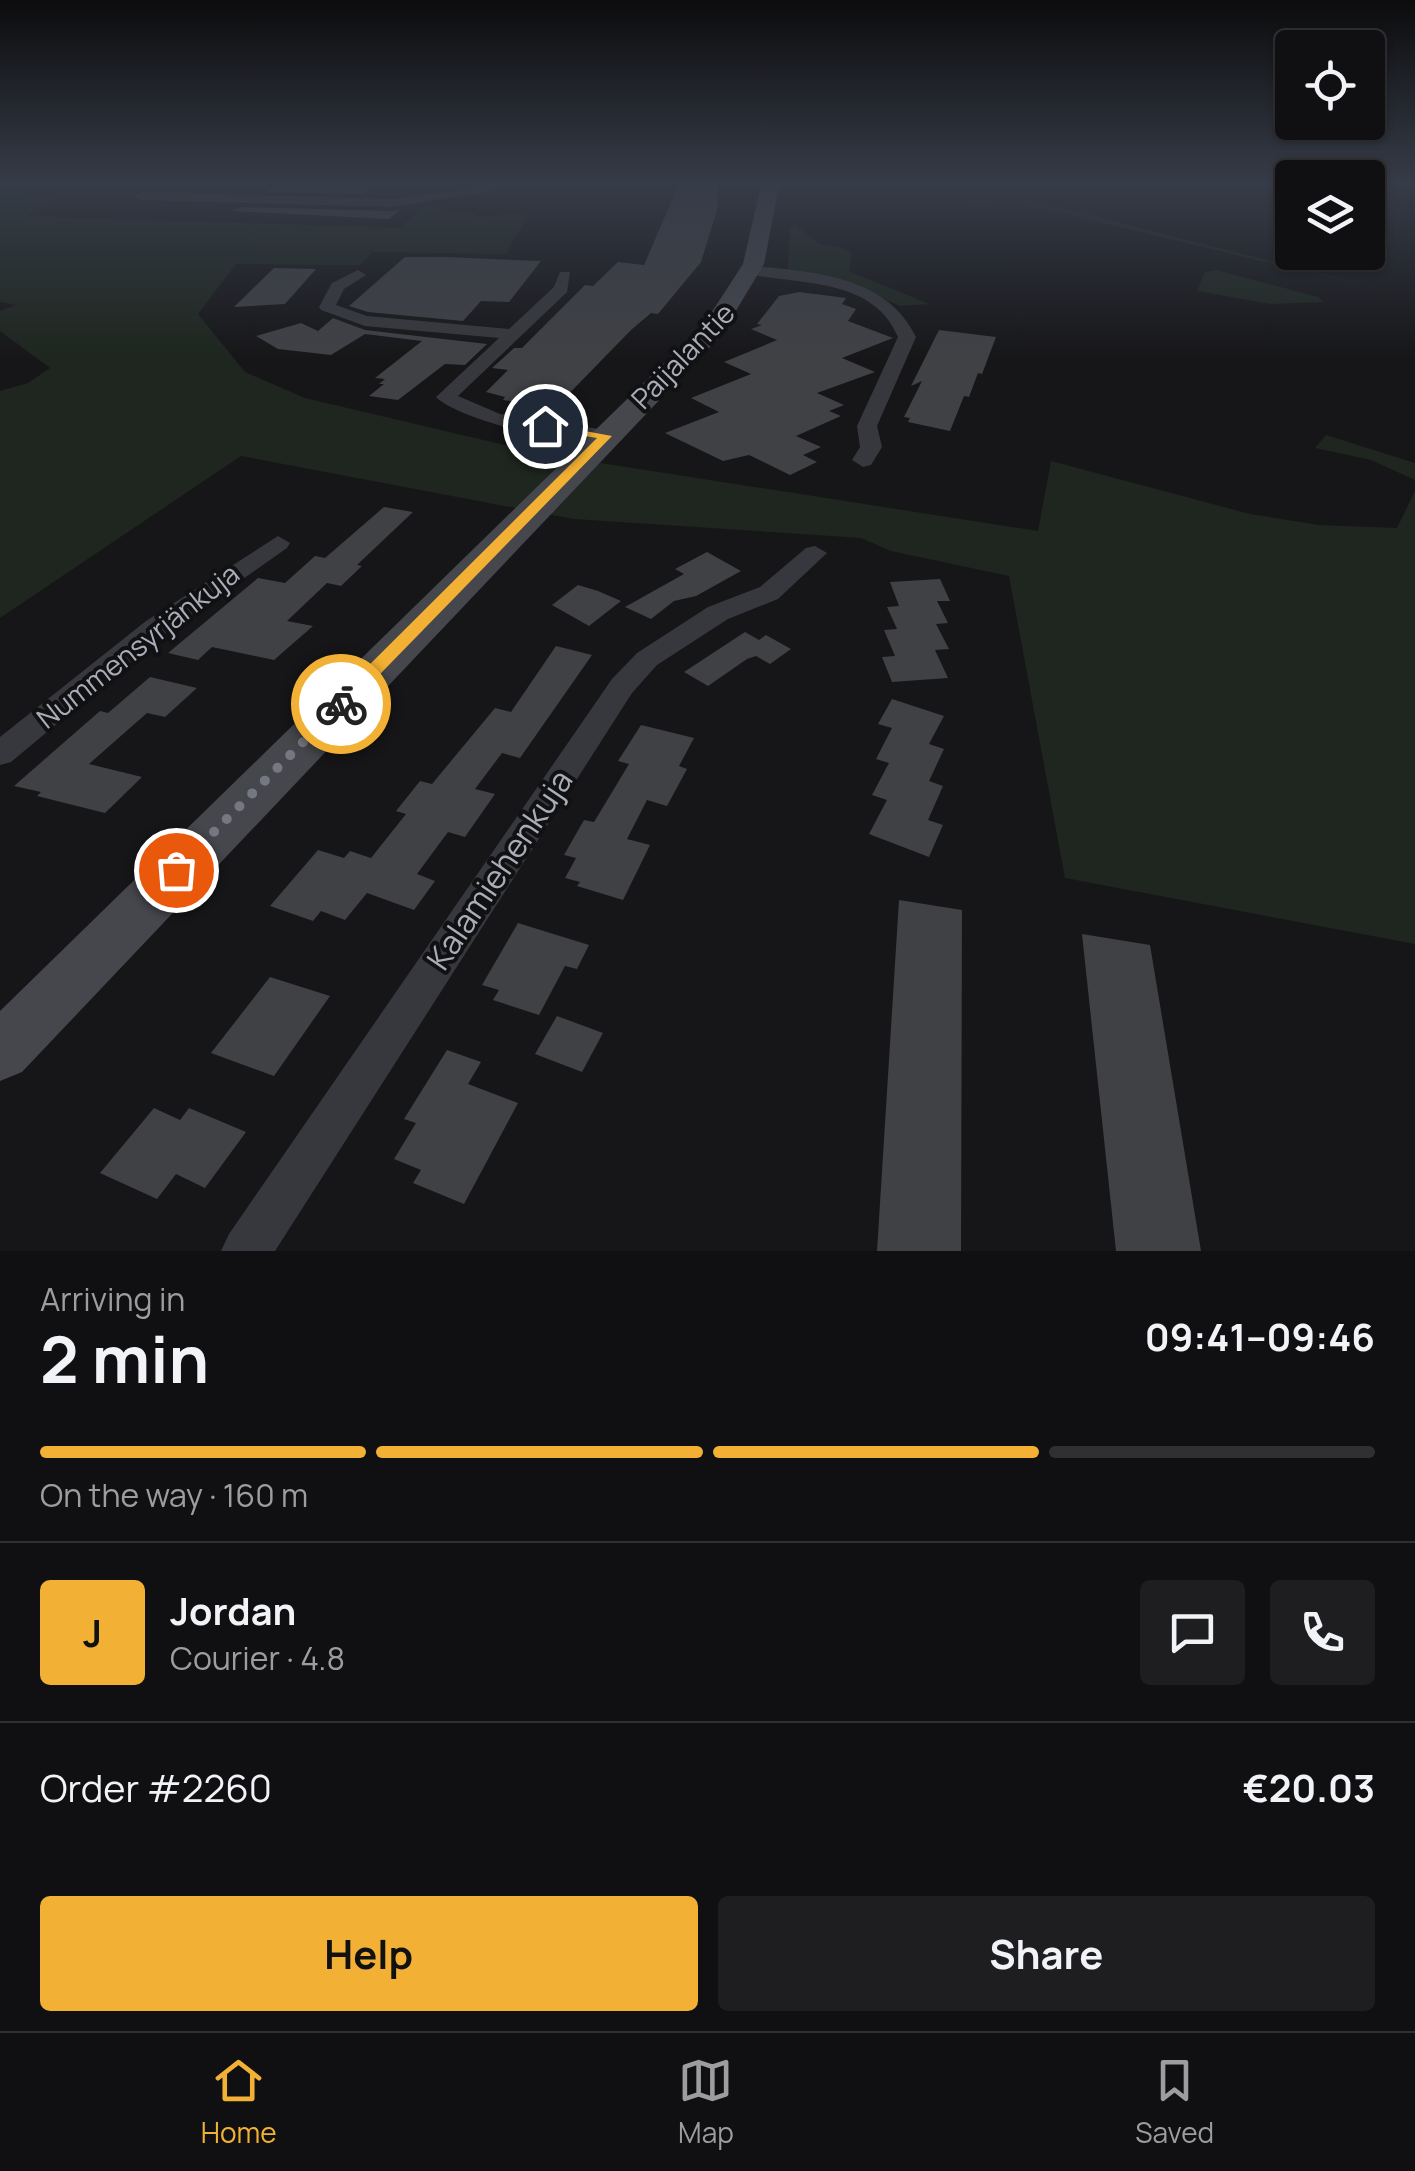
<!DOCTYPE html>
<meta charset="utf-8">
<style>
:root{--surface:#101012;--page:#1e1e20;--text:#f1f3f6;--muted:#9c9d9f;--line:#303032;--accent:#f2b134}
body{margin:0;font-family:Manrope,sans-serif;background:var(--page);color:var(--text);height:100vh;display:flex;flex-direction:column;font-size:38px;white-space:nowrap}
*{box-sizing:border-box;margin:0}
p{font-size:32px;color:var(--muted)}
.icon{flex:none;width:55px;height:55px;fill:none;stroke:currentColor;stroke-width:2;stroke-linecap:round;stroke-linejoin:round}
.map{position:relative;height:1251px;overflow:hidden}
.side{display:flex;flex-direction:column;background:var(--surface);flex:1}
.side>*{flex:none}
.controls{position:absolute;left:1275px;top:30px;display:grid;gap:20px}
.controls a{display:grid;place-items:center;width:110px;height:110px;border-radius:10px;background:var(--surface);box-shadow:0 2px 8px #0004,0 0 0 2px var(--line);font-size:50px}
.pin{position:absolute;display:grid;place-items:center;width:85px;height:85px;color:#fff;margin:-42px;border:5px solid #fff;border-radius:50%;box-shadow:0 2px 10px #0007}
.courier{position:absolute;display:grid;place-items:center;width:100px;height:100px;margin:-50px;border:8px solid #f2b134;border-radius:50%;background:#fff;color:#222;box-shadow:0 2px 12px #0007}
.summary em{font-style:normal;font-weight:700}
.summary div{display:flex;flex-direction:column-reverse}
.summary{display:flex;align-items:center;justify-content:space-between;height:170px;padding:0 40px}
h1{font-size:65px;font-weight:700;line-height:75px}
.bar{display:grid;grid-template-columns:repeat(4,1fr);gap:15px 10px;align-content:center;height:120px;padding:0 40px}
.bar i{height:12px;border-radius:8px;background:var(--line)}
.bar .on{background:var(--accent)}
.bar p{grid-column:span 4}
.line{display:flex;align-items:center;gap:25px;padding:0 40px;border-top:2px solid var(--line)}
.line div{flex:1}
.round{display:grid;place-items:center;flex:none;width:105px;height:105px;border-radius:10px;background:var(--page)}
.action{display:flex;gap:20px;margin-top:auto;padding:20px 40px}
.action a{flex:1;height:115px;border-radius:10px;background:var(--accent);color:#111;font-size:40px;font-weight:700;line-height:115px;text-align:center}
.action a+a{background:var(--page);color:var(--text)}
.tab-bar{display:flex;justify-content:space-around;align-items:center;height:140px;border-top:2px solid var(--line);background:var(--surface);font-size:28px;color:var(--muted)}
.tab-bar a{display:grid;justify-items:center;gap:5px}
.tab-bar .on{color:var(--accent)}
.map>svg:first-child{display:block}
.green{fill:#1e261f}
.building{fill:#404145}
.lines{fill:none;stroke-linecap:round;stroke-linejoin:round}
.street{fill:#37383d;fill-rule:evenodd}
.secondary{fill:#45474d;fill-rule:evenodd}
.route{fill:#f2b134}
.done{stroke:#757880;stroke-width:10;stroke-dasharray:0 18}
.labels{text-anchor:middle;stroke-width:8;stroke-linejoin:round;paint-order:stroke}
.street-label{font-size:28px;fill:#a8adb8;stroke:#111113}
.near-street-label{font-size:32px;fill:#a8adb8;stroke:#111113}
</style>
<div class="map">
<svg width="1415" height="1251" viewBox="0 0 1415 1251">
<rect width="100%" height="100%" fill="#161618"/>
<!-- green -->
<path class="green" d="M0 184H41L27 193 66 194 26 216 400 228 423 207 446 203 439 212 476 213 474 217 521 213 527 217 506 254 372 252 360 265 236 264 198 314 245 372 305 398 543 454 1038 531 1051 461 1250 514 1319 525 1397 528 1415 491V944L1065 878 1009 576 891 551 861 538 574 519 241 456 0 618V391L28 383 50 368 0 331V311L16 305 0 302Z
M940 184H1074L1031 200 1380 289 1014 202 977 206 938 197 948 188Z
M795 224 819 244 841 247 852 254 849 271 929 304 900 306 848 282 788 270 790 227Z
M1216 270 1318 297 1323 302 1270 304 1197 291 1205 272Z
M1326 435 1415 463V480L1371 460 1315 448Z"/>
<!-- building -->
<path class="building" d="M280 184H378L363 194 266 192Z
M679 184H718L717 210 701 262 658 314 651 313 631 330 556 407 503 400 505 397 486 392 508 370 492 368 514 348H522L585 285 593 286 618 262 644 265Z
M241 207 393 211 400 210 389 219 232 211Z
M405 257H445L541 261 509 302 481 301 463 321 368 312 349 306Z
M274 268 316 269 285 304 234 307Z
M799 292 846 298 842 304 856 309 848 321 893 338 842 358 875 372 817 393 844 405 829 411 841 416 796 436 821 447 803 455 817 462 790 475 749 455 723 461 665 433 719 412 691 398 751 374 724 362 777 340 751 329 762 325 757 324 779 296Z
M333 318 365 330 487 344 465 365 445 364 398 400 369 396 384 384H379L385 379 375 378 422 341 365 334 331 355 278 349 256 336 301 323 318 331Z
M939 330 996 337 982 374 978 373 969 397 964 396 950 431 908 422 910 418 904 417 922 381 911 386Z
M384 507 413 512 357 565 362 566 341 586 327 583 287 621 313 626 274 660 212 647 198 660 168 653 258 578 285 583 315 556 325 558Z
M707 552 741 571 696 596 674 601 651 619 625 607 684 574 675 569Z
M940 579 950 601H937L948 623 936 624 949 649 935 650 948 678 892 682 882 657 895 656 884 630 897 629 887 607 899 606 890 582Z
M578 585 598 591 621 601 589 626 552 605Z
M745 632 759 640 766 635 791 649 770 664 756 656 747 659 708 686 684 672Z
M556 646 592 655 520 758 502 753 475 789 495 794 465 837 448 832 417 874 435 881 414 910 367 893 345 920 321 911 313 921 270 906 318 850 344 858 350 851 371 858 406 814 396 811 420 781 432 784 495 708 511 712Z
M150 677 197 688 165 717 147 713 89 764 142 777 105 813 37 796 41 792 14 786 100 711 108 713Z
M892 699 944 716 929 744 944 749 929 781 943 786 928 820 943 825 929 857 869 834 887 800 872 795 889 763 876 759 892 728 878 724Z
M641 725 694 738 679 766 687 769 667 806 647 800 627 839 650 845 623 900 577 886 580 882 565 878 576 858 564 855 584 820 594 822 629 764 618 761Z
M899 900 962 910 961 1251H877Z
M518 923 589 945 577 969 565 966 539 1015 493 1000 499 990 482 985Z
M1082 934 1150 945 1201 1251H1116Z
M270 977 330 996 274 1076 211 1053Z
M557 1016 603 1033 582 1072 535 1054Z
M447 1050 481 1062 468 1084 518 1103 464 1204 413 1183 421 1170 394 1159 416 1123 404 1119Z
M154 1108 180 1120 189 1108 246 1132 205 1188 176 1174 157 1199 100 1173Z"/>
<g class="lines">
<!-- street -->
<path class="street" d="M503 184H535L393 207 141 200 135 196 141 192 393 199Z
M754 266C814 272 887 276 916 337L877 426 882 447 871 465 863 467 852 460 860 447 857 426 898 337C873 278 802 285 749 274V268Z
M358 270 366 275 344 289 336 305 367 316 509 329 554 287 560 272H570L567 292 458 396 500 414 606 430 616 436C595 455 457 420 436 397L499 338 365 326 321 310 319 307 332 283Z
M278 536 290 543 287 548 166 633 11 762 0 765V737L146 621Z
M815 546 827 553 778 599 728 619 657 665 632 693 275 1251H221L229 1234 612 679 637 653 708 607 760 587 806 548Z"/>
<!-- secondary -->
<path class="secondary" d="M785 184 778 191 764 264 722 334 22 1072 0 1081V1011L704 324 743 264 760 189 765 184Z"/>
</g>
<!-- sky -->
<linearGradient id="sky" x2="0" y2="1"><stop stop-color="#0c0c0d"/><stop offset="0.51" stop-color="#363c48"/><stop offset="1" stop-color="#363c48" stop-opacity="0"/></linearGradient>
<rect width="1415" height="359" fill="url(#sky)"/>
<!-- route -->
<path class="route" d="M541 423 612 436 347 708H334V700L597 438 541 429Z"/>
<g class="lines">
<!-- done -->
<path class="done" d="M176 870 341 704"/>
</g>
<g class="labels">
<!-- street labels -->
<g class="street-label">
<text transform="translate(683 356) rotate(-46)" y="10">Paijalantie</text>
<text transform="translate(138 646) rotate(-38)" y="10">Nummensyrjänkuja</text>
</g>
<!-- near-street labels -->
<g class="near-street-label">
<text transform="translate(500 870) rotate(-56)" y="11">Kalamiehenkuja</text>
</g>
</g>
</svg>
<div class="controls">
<a><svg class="icon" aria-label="locate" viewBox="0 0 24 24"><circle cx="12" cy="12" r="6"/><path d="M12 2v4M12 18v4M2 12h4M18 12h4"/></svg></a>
<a><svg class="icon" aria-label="layers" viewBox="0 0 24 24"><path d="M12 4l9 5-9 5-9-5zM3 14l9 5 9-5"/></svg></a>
</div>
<div class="pin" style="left:176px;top:870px;background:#ea580c"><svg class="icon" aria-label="bag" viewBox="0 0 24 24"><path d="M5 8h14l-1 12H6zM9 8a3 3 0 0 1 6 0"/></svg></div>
<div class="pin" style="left:545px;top:426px;background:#1f2937"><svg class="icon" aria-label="home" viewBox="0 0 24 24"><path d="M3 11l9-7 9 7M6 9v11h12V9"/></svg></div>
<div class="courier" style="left:341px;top:704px"><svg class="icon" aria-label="bike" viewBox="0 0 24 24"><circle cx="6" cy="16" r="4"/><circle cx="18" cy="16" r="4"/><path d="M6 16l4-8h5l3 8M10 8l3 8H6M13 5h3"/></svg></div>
</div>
<section class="side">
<div class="summary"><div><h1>2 min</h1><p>Arriving in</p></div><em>09:41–09:46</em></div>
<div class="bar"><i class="on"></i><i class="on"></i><i class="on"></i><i></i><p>On the way · 160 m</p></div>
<div class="line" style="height:180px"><b class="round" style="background:var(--accent);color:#111">J</b><div><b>Jordan</b><p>Courier · 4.8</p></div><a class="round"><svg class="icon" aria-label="chat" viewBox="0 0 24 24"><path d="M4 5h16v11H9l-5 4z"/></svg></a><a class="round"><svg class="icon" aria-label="phone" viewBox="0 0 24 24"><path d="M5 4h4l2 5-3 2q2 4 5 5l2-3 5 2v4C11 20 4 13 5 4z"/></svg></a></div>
<div class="line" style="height:130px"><div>Order #2260</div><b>€20.03</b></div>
<div class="action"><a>Help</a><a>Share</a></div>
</section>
<nav class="tab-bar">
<a class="on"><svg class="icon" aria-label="home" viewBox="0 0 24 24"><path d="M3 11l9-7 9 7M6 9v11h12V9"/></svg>Home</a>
<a><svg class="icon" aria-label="map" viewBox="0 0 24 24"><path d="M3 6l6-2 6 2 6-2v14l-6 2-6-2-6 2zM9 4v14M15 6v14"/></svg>Map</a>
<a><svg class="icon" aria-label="saved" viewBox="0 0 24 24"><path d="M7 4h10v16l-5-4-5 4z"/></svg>Saved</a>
</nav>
